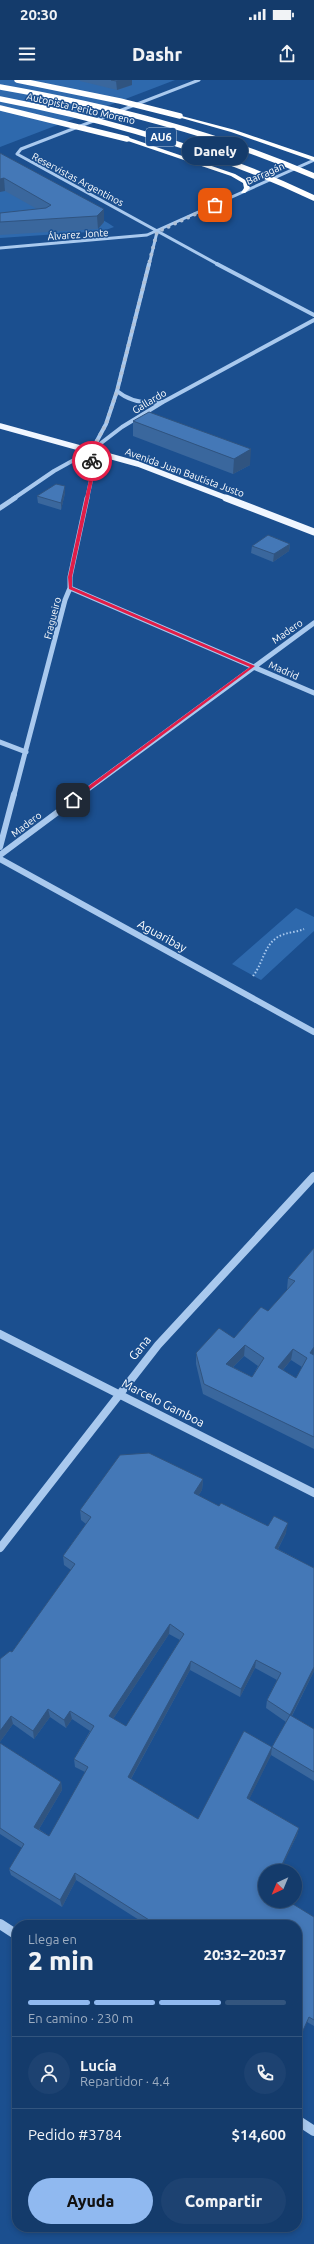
<!DOCTYPE html>
<html lang="es">
<meta charset="utf-8">
<style>
:root{--surface:#143b6b;--page:#1d4271;--text:#f1f3f6;--muted:#9dadc1;--line:#33557e;--accent:#90b9f0}
body{margin:0;font-family:Ubuntu,sans-serif;background:var(--page);color:var(--text);height:100vh;display:flex;flex-direction:column;font-size:15px;white-space:nowrap}
*{box-sizing:border-box;margin:0}
p{font-size:13px;color:var(--muted)}
.icon{flex:none;width:22px;height:22px;fill:none;stroke:currentColor;stroke-width:2;stroke-linecap:round;stroke-linejoin:round}
.map{position:relative;flex:1;overflow:hidden}
.panel{position:absolute;left:12px;top:1840px;width:290px;height:312px;display:flex;flex-direction:column;background:var(--surface);border-radius:16px;box-shadow:0 2px 6px #0003,0 0 0 1px var(--line)}
.panel>*{flex:none}
.needle{width:26px;rotate:224deg}
.fabs{position:absolute;left:258px;top:1784px;display:grid;gap:8px}
.fabs a{display:grid;place-items:center;width:44px;height:44px;border-radius:50%;background:var(--surface);box-shadow:0 2px 6px #0003,0 0 0 1px var(--line);font-size:20px}
.pin{position:absolute;display:grid;place-items:center;width:34px;height:34px;color:#fff;margin:-17px;border-radius:8px;box-shadow:0 2px 6px #0006}
.courier{position:absolute;display:grid;place-items:center;width:40px;height:40px;margin:-20px;border:3px solid #e11d48;border-radius:50%;background:#fff;color:#222;box-shadow:0 1px 5px #0007}
.bubble{position:absolute;height:28px;border-radius:14px;background:var(--surface);box-shadow:0 2px 6px #0003,0 0 0 1px var(--line);font-size:13px;font-weight:800;line-height:28px;text-align:center}
.head em{font-style:normal;font-weight:800}
.head div{display:flex;flex-direction:column-reverse}
.head{display:flex;align-items:center;justify-content:space-between;height:68px;padding:0 16px}
h1{font-size:26px;font-weight:800;line-height:30px}
.bar{display:grid;grid-template-columns:repeat(4,1fr);gap:6px 4px;align-content:center;height:48px;padding:0 16px}
.bar i{height:5px;border-radius:3px;background:var(--line)}
.bar .active{background:var(--accent)}
.bar p{grid-column:span 4}
.line{display:flex;align-items:center;gap:10px;padding:0 16px;border-top:1px solid var(--line)}
.line div{flex:1}
.round{display:grid;place-items:center;flex:none;width:42px;height:42px;border-radius:21px;background:var(--page)}
.cta{display:flex;gap:8px;margin-top:auto;padding:8px 16px}
.cta a{flex:1;height:46px;border-radius:24px;background:var(--accent);color:#111;font-size:16px;font-weight:800;line-height:46px;text-align:center}
.cta a+a{background:var(--page);color:var(--text)}
.status{display:flex;justify-content:space-between;align-items:center;height:28px;padding:0 20px;background:var(--surface);direction:ltr}
.status svg{height:11px;fill:currentColor}
header{display:flex;justify-content:space-between;align-items:center;height:52px;padding:0 16px;background:var(--surface);font-size:18px;font-weight:800}
.map>svg:first-child{display:block}
.green{fill:#2e69ad}
.lines{fill:none;stroke-linecap:round;stroke-linejoin:round}
.path{stroke:#a9c9ee;stroke-width:2;stroke-dasharray:1.5 2;stroke-linecap:butt}
.minor-far5{stroke:#a9c9ee;stroke-width:3}
.minor-far4{stroke:#a9c9ee;stroke-width:4}
.minor-far3{stroke:#a9c9ee;stroke-width:5}
.minor-far2{stroke:#a9c9ee;stroke-width:6}
.minor-far1{stroke:#a9c9ee;stroke-width:8}
.minor{stroke:#a9c9ee;stroke-width:10}
.major-far1{stroke:#f0f6ff;stroke-width:5.5}
.major{stroke:#f0f6ff;stroke-width:7}
.highway{fill:#fff;fill-rule:evenodd}
.highway-bridge{stroke:#fff;stroke-width:5.5}
.wall{fill:#3a679d;fill-rule:evenodd}
.shaded-wall{fill:#305480}
.building{fill:#4478b7;stroke:#305480;fill-rule:evenodd}
.route{fill:#e11d48}
.done{stroke:#afc1d8;stroke-width:4;stroke-dasharray:0 7.2}
.labels{text-anchor:middle;stroke-width:3;stroke-linejoin:round;paint-order:stroke}
.far-street-label{font-size:10px;fill:#fff;stroke:#1b4f8f}
.shield{fill:#1b4f8f;stroke:#bbcadd;stroke-width:1}
.shield-label{font-size:11px;font-weight:bold;fill:#fff}
.street-label{font-size:12px;fill:#fff;stroke:#1b4f8f}
</style>
<div class="status"><b>20:30</b><svg viewBox="0 0 49 12"><path d="M0 12V9h3v3zM5 12V6h3v6zM10 12V3h3v9zM15 12V0h3v12zM26 1h20v11H26zM47 4h2v5h-2z"/></svg></div>
<header><svg class="icon" aria-label="menu" viewBox="0 0 24 24"><path d="M4 6h16M4 12h16M4 18h16"/></svg>Dashr<svg class="icon" aria-label="share" viewBox="0 0 24 24"><path d="M12 15V3M7 8l5-5 5 5M5 13v7h14v-7"/></svg></header>
<div class="map">
<svg width="314" height="2164" viewBox="0 0 314 2164">
<rect width="100%" height="100%" fill="#1b4f8f"/>
<!-- green -->
<path class="green" d="M0 0H175L0 67Z
M0 83 108 143 114 147 103 151 0 158Z
M296 828 314 837V851L261 900 232 884Z"/>
<g class="lines">
<!-- path -->
<path class="path" d="M253 896C264 882 264 862 282 855 289 852 297 852 304 849"/>
<!-- minor-far5 -->
<path class="minor-far5" d="M199 0 21 69 17 74 219 185
M0 168 147 155 314 80
M149 185 157 152"/>
<!-- minor-far4 -->
<path class="minor-far4" d="M217 184 314 235
M117 311C130 322 145 324 162 322
M13 419 54 391 92 370 122 347 163 322 314 240
M87 419 91 400 92 370 106 344 117 311 149 184"/>
<!-- minor-far3 -->
<path class="minor-far3" d="M0 428 15 418
M70 508 314 613
M0 662 26 672
M14 715 65 520 70 508V497L87 418
M80 715 314 543"/>
<!-- minor-far2 -->
<path class="minor-far2" d="M0 767 14 714
M0 775 82 714
M0 779 314 952"/>
<!-- minor-far1 -->
<path class="minor-far1" d="M0 1254 314 1413
M0 1468 158 1265 314 1096"/>
<!-- minor -->
<path class="minor" d="M0 1844 17 1855
M297 2040 314 2051"/>
<!-- major-far1 -->
<path class="major-far1" d="M0 346 138 384 229 419"/>
<!-- major -->
<path class="major" d="M226 418 314 452"/>
<!-- highway -->
<path class="highway" d="M178 35 235 50 314 77V81L231 52 178 37Z
M127 57 235 94 247 101 250 108 245 113H241L244 108 243 103 231 96 125 60Z"/>
<!-- highway-bridge -->
<path class="highway-bridge" d="M17 0 120 21 180 36
M0 7C108 26 213 52 314 96
M0 19C109 40 213 70 314 118
M0 28 127 59"/>
</g>
<!-- wall -->
<path class="wall" d="M80 0H132V5L117 10 80 1Z
M0 73 104 129V142L98 149 0 155V133L37 129 5 111Z
M133 341 250 385 233 394 133 356Z
M65 406V413L61 430 38 423 37 416Z
M290 464 289 471 273 482 251 473 252 466Z
M314 1168V1369L203 1314 196 1284V1273L234 1258 268 1231 287 1210V1209L288 1198ZM244 1276 258 1286 252 1297 233 1287ZM291 1280 302 1287 296 1298 283 1290Z
M203 1399 202 1410 198 1416 219 1426 286 1453 278 1469 314 1488V1591L292 1636 314 1649V1701L271 1675 272 1667 286 1642 266 1628 267 1620 277 1600 255 1588 240 1617 190 1590 131 1699 198 1739 272 1667 271 1675 249 1719 299 1748 297 1755 265 1821 314 1837V1946L307 1942 297 1845H147L76 1800 62 1827 11 1795 9 1789 22 1768 0 1754V1663L61 1702 62 1710 39 1749 49 1756 85 1692 75 1687 74 1679 90 1651 72 1639 66 1648 50 1637 34 1659 13 1644 0 1662 12 1572 71 1490 64 1485 63 1476 86 1444 81 1440 80 1430ZM169 1554 180 1560 126 1646 113 1639Z"/>
<!-- shaded-wall -->
<path class="shaded-wall" d="M120 0H132V5L117 10 116 1Z
M4 98 5 111 0 112V99Z
M104 129V142L98 149 97 136Z
M251 369 250 385 233 394 234 379Z
M65 406V413L61 430V423Z
M290 464 289 471 273 482 274 474Z
M245 1265 244 1276 225 1295 226 1284Z
M314 1267V1275L310 1273Z
M293 1269 291 1280 276 1298 278 1287Z
M203 1399 202 1410 193 1423 194 1413Z
M288 1443 286 1453 273 1478 275 1468Z
M170 1544 169 1554 109 1645V1636Z
M256 1580 255 1588 240 1617 241 1609Z
M191 1581 190 1590 128 1704V1697Z
M314 1587V1591L288 1643 290 1635Z
M48 1629 50 1637 34 1659 33 1651Z
M70 1631 72 1639 66 1648 64 1640Z
M11 1636 13 1644 0 1662V1651Z
M272 1667 271 1675 246 1726 247 1718Z
M61 1702 62 1710 36 1754 34 1747Z
M299 1748 297 1755 280 1791H279Z
M75 1793 76 1800 62 1827 60 1820Z"/>
<!-- building -->
<path class="building" d="M111 0H120L116 1Z
M0 73 104 129 97 136 0 142V133L46 128 51 125 4 98 0 99Z
M149 332 251 369 234 379 133 341Z
M56 404 65 406 61 423 37 416Z
M268 455 290 464 274 474 252 466Z
M314 1168V1267L310 1273 314 1275V1357L204 1304 196 1273 219 1248 234 1258 261 1227 268 1231 295 1201 288 1198ZM245 1265 264 1278 252 1297 226 1284ZM293 1269 307 1278 296 1298 278 1287Z
M149 1373 203 1399 194 1413 219 1426 221 1423 268 1446 274 1436 288 1443 275 1468 314 1488V1587L290 1635 267 1620 281 1593 256 1580 241 1609 191 1581 128 1697 198 1739 244 1651 272 1667 247 1718 299 1748 279 1791H265V1821H288L314 1837V1940L309 1937 297 1964V1845H157L75 1793 60 1820 9 1789 24 1764 0 1748V1663L61 1702 34 1747 49 1756 88 1687 74 1679 94 1646 70 1631 64 1640 48 1629 33 1651 11 1636 0 1651V1579L10 1571 12 1572 75 1484 63 1476 91 1437 80 1430 120 1375ZM170 1544 184 1554 126 1646 109 1636Z
M290 1635 314 1649V1692L272 1667Z"/>
<!-- route -->
<path class="route" d="M92 380 94 381 93 400 72 497V507L255 586 73 722 71 719 250 587 69 509 68 497 89 400 90 381Z"/>
<g class="lines">
<!-- done -->
<path class="done" d="M92 381V370L106 344 117 311 157 152 215 125"/>
</g>
<g class="labels">
<!-- far-street labels -->
<g class="far-street-label">
<text transform="translate(81 28) rotate(13)" y="4">Autopista Perito Moreno</text>
<text transform="translate(265 93) rotate(-24)" y="4">Barragán</text>
<text transform="translate(78 99) rotate(28)" y="4">Reservistas Argentinos</text>
<text transform="translate(78 154) rotate(-4)" y="4">Álvarez Jonte</text>
<text transform="translate(149 321) rotate(-31)" y="4">Gallardo</text>
<text transform="translate(185 392) rotate(20)" y="4">Avenida Juan Bautista Justo</text>
<text transform="translate(52 538) rotate(-76)" y="4">Fragueiro</text>
<text transform="translate(287 551) rotate(-35)" y="4">Madero</text>
<text transform="translate(284 590) rotate(24)" y="4">Madrid</text>
<text transform="translate(26 744) rotate(-37)" y="4">Madero</text>
</g>
<!-- shield labels -->
<rect class="shield" x="146" y="48" width="30" height="18" rx="3"/>
<g class="shield-label">
<text x="161" y="61">AU6</text>
</g>
<!-- street labels -->
<g class="street-label">
<text transform="translate(162 856) rotate(29)" y="4">Aguaribay</text>
<text transform="translate(140 1268) rotate(-51)" y="4">Gana</text>
<text transform="translate(163 1323) rotate(27)" y="4">Marcelo Gamboa</text>
</g>
</g>
</svg>
<div class="fabs">
<a><svg class="needle" viewBox="-14 -14 28 28"><path d="M0-13l5 13h-10z" fill="#e53935"/><path d="M0 13l5-13h-10z" fill="#9dadc1"/></svg></a>
</div>
<div class="pin" style="left:215px;top:125px;background:#ea580c"><svg class="icon" aria-label="bag" viewBox="0 0 24 24"><path d="M5 8h14l-1 12H6zM9 8a3 3 0 0 1 6 0"/></svg></div>
<div class="pin" style="left:73px;top:720px;background:#1f2937"><svg class="icon" aria-label="home" viewBox="0 0 24 24"><path d="M3 11l9-7 9 7M6 9v11h12V9"/></svg></div>
<div class="courier" style="left:92px;top:381px"><svg class="icon" aria-label="bike" viewBox="0 0 24 24"><circle cx="6" cy="16" r="4"/><circle cx="18" cy="16" r="4"/><path d="M6 16l4-8h5l3 8M10 8l3 8H6M13 5h3"/></svg></div>
<div class="bubble" style="left:182px;top:57px;width:66px">Danely</div>
<section class="panel">
<div class="head"><div><h1>2 min</h1><p>Llega en</p></div><em>20:32–20:37</em></div>
<div class="bar"><i class="active"></i><i class="active"></i><i class="active"></i><i></i><p>En camino · 230 m</p></div>
<div class="line" style="height:72px"><a class="round"><svg class="icon" aria-label="person" viewBox="0 0 24 24"><circle cx="12" cy="8" r="4"/><path d="M4 21q1-7 8-7t8 7"/></svg></a><div><b>Lucía</b><p>Repartidor · 4.4</p></div><a class="round"><svg class="icon" aria-label="phone" viewBox="0 0 24 24"><path d="M5 4h4l2 5-3 2q2 4 5 5l2-3 5 2v4C11 20 4 13 5 4z"/></svg></a></div>
<div class="line" style="height:52px"><div>Pedido #3784</div><b>$14,600</b></div>
<div class="cta"><a>Ayuda</a><a>Compartir</a></div>
</section>
</div>
